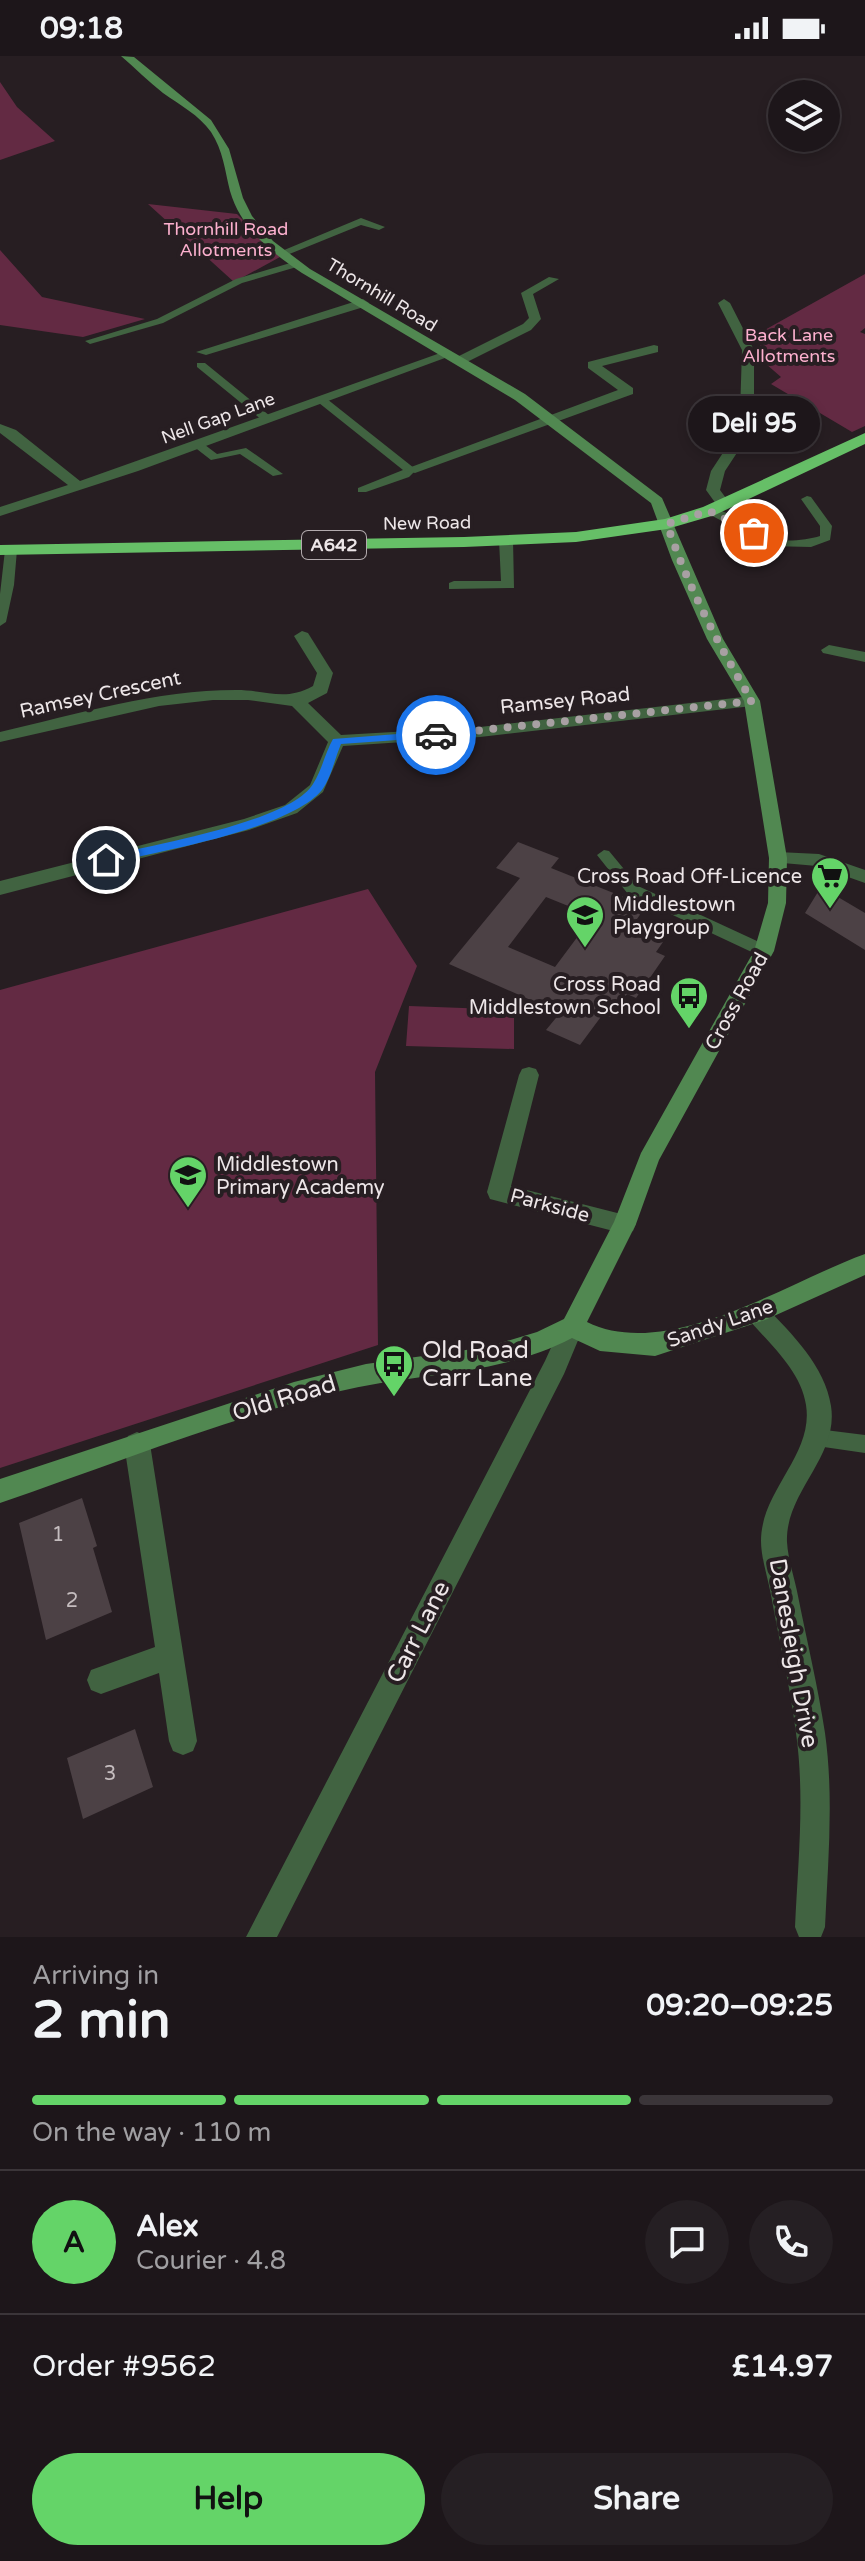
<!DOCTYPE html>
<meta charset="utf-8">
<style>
:root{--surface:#1d161a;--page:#251f23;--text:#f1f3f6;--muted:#a09fa2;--line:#3b3539;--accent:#64d468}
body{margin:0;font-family:"Varela Round",sans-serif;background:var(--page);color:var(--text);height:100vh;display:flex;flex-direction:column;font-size:30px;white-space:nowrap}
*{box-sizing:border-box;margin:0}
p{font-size:26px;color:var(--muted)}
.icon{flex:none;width:44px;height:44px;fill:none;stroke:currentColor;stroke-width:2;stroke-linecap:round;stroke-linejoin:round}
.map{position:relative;height:1881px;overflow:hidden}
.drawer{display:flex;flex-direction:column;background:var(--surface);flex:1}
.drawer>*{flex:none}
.fabs{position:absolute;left:768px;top:24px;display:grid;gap:16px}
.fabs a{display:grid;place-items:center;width:72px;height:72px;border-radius:50%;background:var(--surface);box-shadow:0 4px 12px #0003,0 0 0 2px var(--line);font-size:40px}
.pin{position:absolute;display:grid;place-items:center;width:68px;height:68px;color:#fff;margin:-34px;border:4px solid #fff;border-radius:50%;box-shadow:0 2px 8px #0007}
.courier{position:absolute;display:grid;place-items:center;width:80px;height:80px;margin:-40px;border:6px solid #1a73e8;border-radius:50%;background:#fff;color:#222;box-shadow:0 2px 10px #0007}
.bubble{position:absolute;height:56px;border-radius:28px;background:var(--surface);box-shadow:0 4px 12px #0003,0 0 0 2px var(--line);font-size:26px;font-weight:700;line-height:56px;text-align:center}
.head em{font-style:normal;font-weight:700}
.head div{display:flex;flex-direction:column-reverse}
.head{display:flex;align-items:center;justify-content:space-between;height:136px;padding:0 32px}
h1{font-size:52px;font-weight:700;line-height:60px}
.bar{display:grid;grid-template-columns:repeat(4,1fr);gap:12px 8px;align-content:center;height:96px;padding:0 32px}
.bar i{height:10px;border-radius:6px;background:var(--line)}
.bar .selected{background:var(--accent)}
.bar p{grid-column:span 4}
.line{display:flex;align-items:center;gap:20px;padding:0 32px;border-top:2px solid var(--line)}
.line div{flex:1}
.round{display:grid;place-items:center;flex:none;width:84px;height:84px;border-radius:42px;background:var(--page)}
.action{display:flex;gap:16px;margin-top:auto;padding:16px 32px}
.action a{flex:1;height:92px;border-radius:48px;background:var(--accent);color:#111;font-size:32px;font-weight:700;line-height:92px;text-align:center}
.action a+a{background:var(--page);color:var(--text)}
.status{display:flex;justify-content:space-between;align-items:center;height:56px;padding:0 40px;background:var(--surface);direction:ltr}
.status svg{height:22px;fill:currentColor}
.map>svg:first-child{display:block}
.green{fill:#632a43}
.building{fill:#4c4145;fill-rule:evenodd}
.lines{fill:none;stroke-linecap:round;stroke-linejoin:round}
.lane{fill:#416341;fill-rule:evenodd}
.street{fill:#416341;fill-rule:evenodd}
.secondary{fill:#518851;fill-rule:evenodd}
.highway{fill:#66bf67;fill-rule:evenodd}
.route{fill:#1a73e8}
.done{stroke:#a8a0a3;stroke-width:8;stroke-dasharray:0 14.4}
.labels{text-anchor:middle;stroke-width:8;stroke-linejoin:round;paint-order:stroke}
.far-park-label{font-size:18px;fill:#fcb0ce;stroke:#271e22}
.far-street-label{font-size:18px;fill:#ede6e8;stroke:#271e22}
.shield{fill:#271e22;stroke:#b2aaad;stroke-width:2}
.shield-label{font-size:18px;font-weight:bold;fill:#ede6e8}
.street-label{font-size:20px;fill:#ede6e8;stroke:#271e22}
.poi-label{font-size:20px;fill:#ede6e8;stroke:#271e22;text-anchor:end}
.near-number-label{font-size:20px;fill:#c5bdbf}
.near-poi-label{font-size:24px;fill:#ede6e8;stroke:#271e22;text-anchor:start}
.near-street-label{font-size:24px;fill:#ede6e8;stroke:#271e22}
</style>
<div class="status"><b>09:18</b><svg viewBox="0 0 49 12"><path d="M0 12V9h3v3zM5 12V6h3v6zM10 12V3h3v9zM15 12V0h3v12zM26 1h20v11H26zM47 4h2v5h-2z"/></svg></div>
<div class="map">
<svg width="865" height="1881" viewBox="0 0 865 1881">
<rect width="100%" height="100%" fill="#271e22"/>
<!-- green -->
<path class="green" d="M0 26 17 51 55 85 0 104Z
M148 148 237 158 280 201 234 226Z
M0 194 42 241 145 263 83 281 0 269Z
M865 218V272L860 276 865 278V370L852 376 771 328 781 321 759 302 761 276Z
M368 833 417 910 375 1016 378 1289 0 1412V934Z
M409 950 514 954V993L406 990Z"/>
<!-- building -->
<path class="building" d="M518 786 559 802 551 812 646 850 637 863 670 876 656 896 665 900 636 942 627 938 611 961 603 958 580 989 546 974 560 957 449 908 520 822 496 812ZM546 841 593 860 555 911 508 891Z
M821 831 865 857V894L805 857Z
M82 1442 97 1490 93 1492 112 1556 46 1584 19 1467Z
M135 1673 153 1731 83 1763 67 1702Z"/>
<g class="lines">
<!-- lane -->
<path class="lane" d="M297 205 302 208 300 210 242 227 163 267 90 288 85 285 157 263 236 223Z
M197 307H205L270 360V364H262L197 311Z
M319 343H327L414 412V416L409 421 366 436H358V432L403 414 319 347Z
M193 386H201L217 398 246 392 283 418 273 420 240 398 211 404 193 390Z
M807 440 811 441 832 470 830 484 811 491 769 490 703 455C719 444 754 476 770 482 783 487 807 484 820 480V470L801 443Z
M11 490 17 494 14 529 6 566 0 570V538L5 494Z
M604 794 609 795 638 830 770 891 772 895 770 899H758L628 838 597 799Z
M817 1373 865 1379V1397L810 1389 807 1382 810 1375Z"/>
<!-- street -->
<path class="street" d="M361 162 385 171 379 174 361 169 287 199 277 197Z
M549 221 559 223 533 238 541 263 531 274 463 308H455V302L523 268 529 262 521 237Z
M363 243 369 247 367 250 206 299 196 296Z
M724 243 730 247 754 294V357L748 380 725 415 720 434 731 449 724 453 719 452 706 434 711 415 734 380 740 357 742 294 718 247Z
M654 289 658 290V296L602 310 633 332V338L415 417 403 414 618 334 588 312V306Z
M443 296 453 299 138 415 0 460V451L68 429 0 377V368L16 374 80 425Z
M506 480 513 484 514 532 449 533V527L454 525H501L499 484Z
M302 575 308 577 333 617 327 637 308 647 341 679 480 671 752 640 760 645 752 650 480 681 343 690 323 736 297 757 249 774 0 839V825L244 763 285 749 310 729 328 686 292 650 248 644H213L159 650 0 686V676C78 658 156 634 236 634 268 634 284 646 313 630L317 617 294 580Z
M829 589 865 596V606L823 597 821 594Z
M778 796 819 798 865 814V827L817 810 771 806 769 802 771 798Z
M529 1011 536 1013 539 1019 511 1130 633 1161 636 1168 633 1175 625 1178 490 1143 487 1136 519 1019 522 1013Z
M757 1247 765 1250C792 1278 825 1310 831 1350 839 1401 785 1436 787 1486 788 1504 795 1523 798 1540 807 1585 818 1631 825 1677 834 1741 828 1806 825 1871L821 1881H799L795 1871C798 1806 805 1741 796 1677 790 1630 779 1584 771 1539 768 1522 761 1502 761 1485 761 1434 814 1399 806 1349 801 1315 770 1288 749 1264L745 1257 749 1250Z
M572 1259 580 1263 584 1270 564 1318 277 1881H246L545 1305 564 1263Z
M137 1376 146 1380 150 1388 197 1685 193 1695 183 1699 173 1695 169 1685 159 1617 101 1638 91 1634 87 1624 91 1614 155 1591 124 1388 128 1380Z"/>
<!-- secondary -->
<path class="secondary" d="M121 0 134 1 211 64 229 93 243 142 252 160 273 185 310 213 525 338 662 442 723 583 760 645 787 802 786 847 774 895 659 1104 636 1168 587 1266C668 1306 787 1226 865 1198V1219L765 1264 655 1300 600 1295 572 1282C498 1321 415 1316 336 1336 222 1364 111 1409 0 1447V1423L294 1326 366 1308 487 1291 537 1276 564 1263 614 1166 641 1097 754 895 768 847 769 802 744 645 707 583 672 504 651 447 515 344 302 217C271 196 241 173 230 135 225 115 223 94 211 76 199 59 180 49 163 37 149 26 135 12 121 0Z"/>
<!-- highway -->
<path class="highway" d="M865 377V388L715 459 667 473 576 486 464 491 0 499V489L464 481 576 476 665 463 703 451Z"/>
</g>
<!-- route -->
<path class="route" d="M436 675 442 679 440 681 341 688C335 702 331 722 322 734 289 774 158 795 106 808L100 804 106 800C152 789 290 766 313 728 322 714 325 697 333 683Z"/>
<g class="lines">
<!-- done -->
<path class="done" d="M436 679 752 645C718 588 688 531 667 468L709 455 754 477"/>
</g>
<!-- icons -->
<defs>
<g id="supermarket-pin" transform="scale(2)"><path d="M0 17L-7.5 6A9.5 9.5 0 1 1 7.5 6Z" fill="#64d468" stroke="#271e22"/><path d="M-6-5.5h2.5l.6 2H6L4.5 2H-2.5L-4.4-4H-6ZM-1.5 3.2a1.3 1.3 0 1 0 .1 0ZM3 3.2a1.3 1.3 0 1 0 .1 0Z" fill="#111"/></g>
<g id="school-pin" transform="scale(2)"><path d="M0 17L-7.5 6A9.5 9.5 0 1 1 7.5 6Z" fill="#64d468" stroke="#271e22"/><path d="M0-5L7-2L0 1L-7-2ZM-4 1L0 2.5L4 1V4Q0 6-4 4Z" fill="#111"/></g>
<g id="bus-pin" transform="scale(2)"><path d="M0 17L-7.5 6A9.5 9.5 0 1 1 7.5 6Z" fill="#64d468" stroke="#271e22"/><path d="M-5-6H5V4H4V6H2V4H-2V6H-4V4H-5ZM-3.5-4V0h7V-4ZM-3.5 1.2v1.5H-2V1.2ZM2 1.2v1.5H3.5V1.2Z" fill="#111"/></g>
</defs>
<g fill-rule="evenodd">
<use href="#supermarket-pin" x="830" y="820"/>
<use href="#school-pin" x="585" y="859"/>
<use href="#bus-pin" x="689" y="940"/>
<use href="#school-pin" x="188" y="1119"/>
<use href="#bus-pin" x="394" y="1308"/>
</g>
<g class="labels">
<!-- far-park labels -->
<g class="far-park-label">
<text x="226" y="179">Thornhill Road<tspan x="226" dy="21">Allotments</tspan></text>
<text x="789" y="285">Back Lane<tspan x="789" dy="21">Allotments</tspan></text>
</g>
<!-- far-street labels -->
<g class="far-street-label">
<text transform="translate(382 239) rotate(31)" y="6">Thornhill Road</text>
<text transform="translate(218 362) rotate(-20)" y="6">Nell Gap Lane</text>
<text transform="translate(427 467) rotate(-1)" y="6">New Road</text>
</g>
<!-- shield labels -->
<rect class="shield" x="302" y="475" width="64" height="28" rx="6"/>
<g class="shield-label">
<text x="334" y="495">A642</text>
</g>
<!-- street labels -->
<g class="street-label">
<text transform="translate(100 638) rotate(-12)" y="7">Ramsey Crescent</text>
<text transform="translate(565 644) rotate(-6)" y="7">Ramsey Road</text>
<text transform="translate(736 945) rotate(-61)" y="7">Cross Road</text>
<text transform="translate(550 1149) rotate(15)" y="7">Parkside</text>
<text transform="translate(720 1267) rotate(-19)" y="7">Sandy Lane</text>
</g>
<!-- poi labels -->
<g class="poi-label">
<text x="802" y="827">Cross Road Off-Licence</text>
<text x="613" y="855" text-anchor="start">Middlestown<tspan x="613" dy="23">Playgroup</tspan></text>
<text x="661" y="935">Cross Road<tspan x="661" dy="23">Middlestown School</tspan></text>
<text x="216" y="1115" text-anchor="start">Middlestown<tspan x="216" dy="23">Primary Academy</tspan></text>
</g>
<!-- near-number labels -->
<g class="near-number-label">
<text x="58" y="1485">1</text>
<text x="72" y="1551">2</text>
<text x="110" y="1724">3</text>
</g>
<!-- near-poi labels -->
<g class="near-poi-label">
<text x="422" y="1302">Old Road<tspan x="422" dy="28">Carr Lane</tspan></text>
</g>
<!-- near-street labels -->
<g class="near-street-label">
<text transform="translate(284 1342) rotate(-17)" y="8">Old Road</text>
<text transform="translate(418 1576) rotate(-63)" y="8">Carr Lane</text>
<text transform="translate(794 1597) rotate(80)" y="8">Danesleigh Drive</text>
</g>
</g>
</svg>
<div class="fabs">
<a><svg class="icon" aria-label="layers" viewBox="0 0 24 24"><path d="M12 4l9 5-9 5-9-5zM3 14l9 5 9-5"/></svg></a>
</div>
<div class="pin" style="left:754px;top:477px;background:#ea580c"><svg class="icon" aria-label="bag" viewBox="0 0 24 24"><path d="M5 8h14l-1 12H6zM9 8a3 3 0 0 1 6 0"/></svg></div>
<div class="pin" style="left:106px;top:804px;background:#1f2937"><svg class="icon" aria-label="home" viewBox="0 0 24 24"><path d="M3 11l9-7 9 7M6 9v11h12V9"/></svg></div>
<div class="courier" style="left:436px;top:679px"><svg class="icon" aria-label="car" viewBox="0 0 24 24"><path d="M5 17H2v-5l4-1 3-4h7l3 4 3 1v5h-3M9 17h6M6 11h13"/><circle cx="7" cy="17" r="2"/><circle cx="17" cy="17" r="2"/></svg></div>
<div class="bubble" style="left:688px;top:340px;width:132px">Deli 95</div>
</div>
<section class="drawer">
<div class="head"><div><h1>2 min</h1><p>Arriving in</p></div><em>09:20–09:25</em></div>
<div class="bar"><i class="selected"></i><i class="selected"></i><i class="selected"></i><i></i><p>On the way · 110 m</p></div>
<div class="line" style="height:144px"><b class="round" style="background:var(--accent);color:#111">A</b><div><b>Alex</b><p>Courier · 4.8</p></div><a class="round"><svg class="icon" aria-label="chat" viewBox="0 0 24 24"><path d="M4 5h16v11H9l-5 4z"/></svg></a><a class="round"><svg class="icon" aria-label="phone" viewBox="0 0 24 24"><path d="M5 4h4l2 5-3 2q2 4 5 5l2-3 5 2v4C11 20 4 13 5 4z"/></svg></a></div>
<div class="line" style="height:104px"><div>Order #9562</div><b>£14.97</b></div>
<div class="action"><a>Help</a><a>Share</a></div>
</section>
